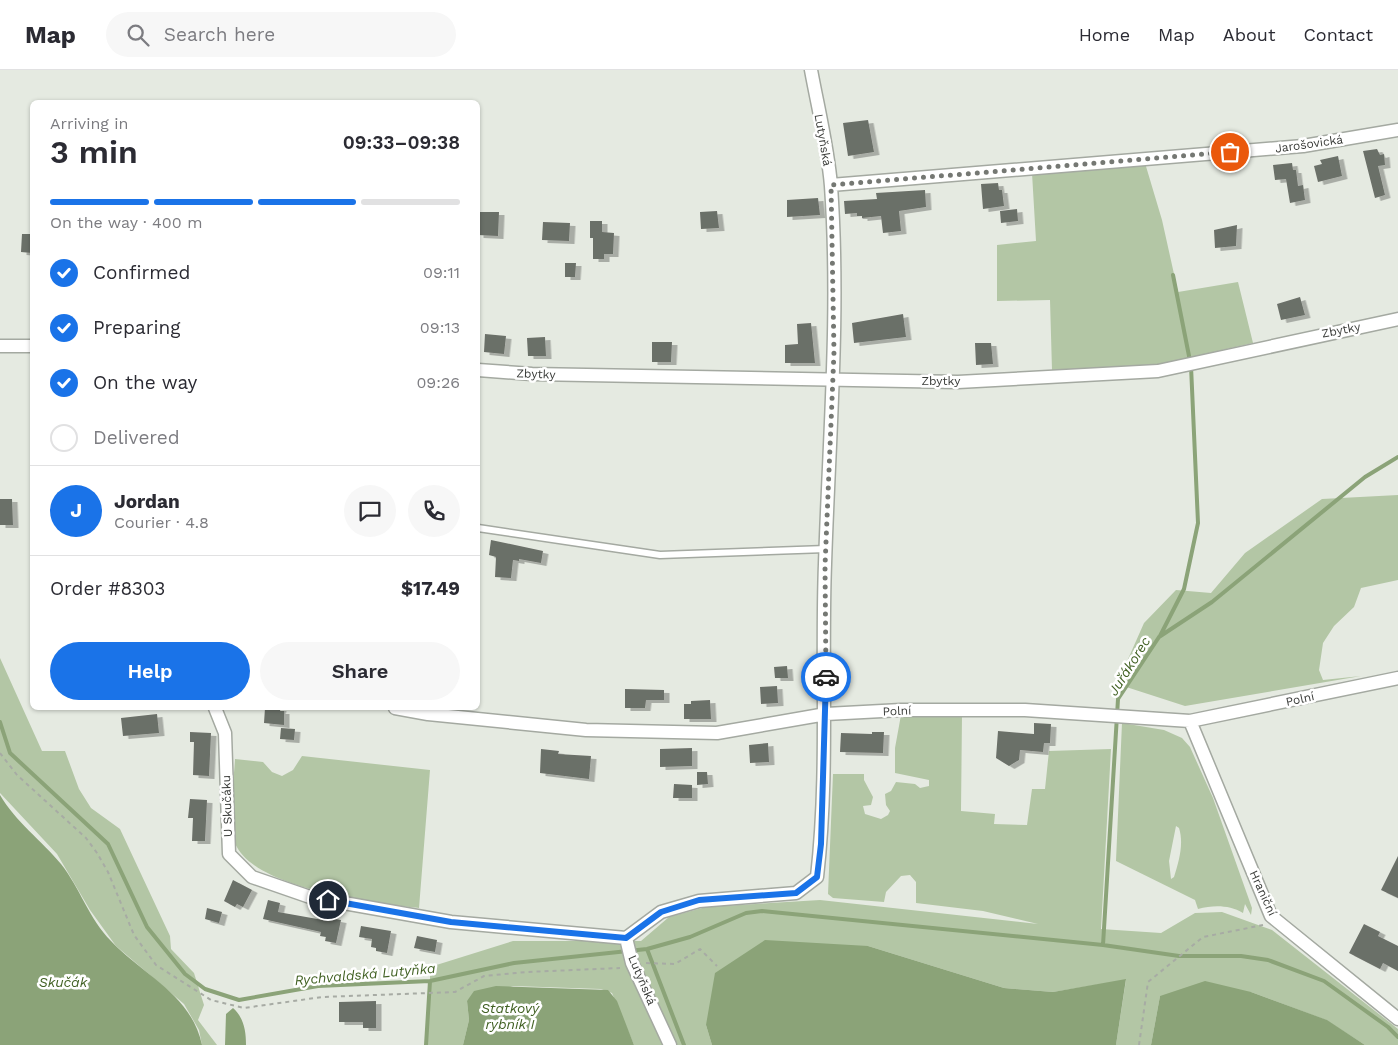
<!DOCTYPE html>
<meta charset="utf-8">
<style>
:root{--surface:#fff;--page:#f7f7f7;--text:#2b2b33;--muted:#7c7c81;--line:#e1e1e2;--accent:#1a73e8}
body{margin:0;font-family:"Work Sans",sans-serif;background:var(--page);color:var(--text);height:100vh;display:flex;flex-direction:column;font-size:19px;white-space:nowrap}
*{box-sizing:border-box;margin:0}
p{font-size:16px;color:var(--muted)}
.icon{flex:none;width:28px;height:28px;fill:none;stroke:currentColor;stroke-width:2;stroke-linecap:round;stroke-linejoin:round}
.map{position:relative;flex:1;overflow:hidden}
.drawer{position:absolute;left:30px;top:30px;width:450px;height:610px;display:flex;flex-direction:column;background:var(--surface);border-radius:8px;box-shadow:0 1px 4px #0004}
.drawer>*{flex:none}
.pin{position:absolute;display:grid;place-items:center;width:42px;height:42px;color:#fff;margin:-21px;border:2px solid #fff;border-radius:50%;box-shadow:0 1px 5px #0007}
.courier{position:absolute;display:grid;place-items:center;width:50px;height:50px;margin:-25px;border:4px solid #1a73e8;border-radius:50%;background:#fff;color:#222;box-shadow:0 1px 6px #0007}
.overview em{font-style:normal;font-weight:600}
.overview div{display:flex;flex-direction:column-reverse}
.overview{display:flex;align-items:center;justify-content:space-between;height:85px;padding:0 20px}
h1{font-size:32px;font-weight:600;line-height:38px}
.bar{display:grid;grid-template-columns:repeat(4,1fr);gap:8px 5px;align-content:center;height:60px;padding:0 20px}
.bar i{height:6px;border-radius:4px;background:var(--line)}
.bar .selected{background:var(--accent)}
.bar p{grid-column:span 4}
.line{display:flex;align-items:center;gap:12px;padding:0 20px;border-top:1px solid var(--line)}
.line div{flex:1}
.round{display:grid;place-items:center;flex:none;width:52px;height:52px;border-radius:26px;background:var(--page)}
ol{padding:0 20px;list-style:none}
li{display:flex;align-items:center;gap:15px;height:55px}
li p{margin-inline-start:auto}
li .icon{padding:5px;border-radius:50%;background:var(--accent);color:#fff;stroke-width:4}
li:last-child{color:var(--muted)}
li i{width:28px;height:28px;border:2px solid var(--line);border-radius:50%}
.cta{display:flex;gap:10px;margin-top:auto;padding:10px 20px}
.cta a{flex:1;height:58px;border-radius:30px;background:var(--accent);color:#fff;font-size:20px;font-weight:600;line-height:58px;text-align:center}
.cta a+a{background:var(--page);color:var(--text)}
header{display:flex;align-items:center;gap:30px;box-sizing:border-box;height:70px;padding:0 25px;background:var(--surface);border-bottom:1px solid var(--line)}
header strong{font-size:24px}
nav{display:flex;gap:28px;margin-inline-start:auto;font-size:18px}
.search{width:350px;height:45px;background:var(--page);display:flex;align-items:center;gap:12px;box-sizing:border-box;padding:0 18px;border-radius:28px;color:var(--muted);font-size:19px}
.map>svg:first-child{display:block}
.green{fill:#b3c6a5;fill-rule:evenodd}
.water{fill:#8ba378}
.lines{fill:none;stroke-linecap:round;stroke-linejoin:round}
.stream{stroke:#8ba378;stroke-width:4}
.building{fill:#6b6f68;filter:url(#shadow)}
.lane-casing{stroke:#a4a9a1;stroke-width:9}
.street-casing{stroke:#a4a9a1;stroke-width:15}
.path{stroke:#a7aba4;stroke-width:2;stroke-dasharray:4 4;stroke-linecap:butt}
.lane{stroke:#fff;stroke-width:6}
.street{stroke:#fff;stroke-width:12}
.done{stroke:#757873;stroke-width:5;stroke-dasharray:0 9}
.route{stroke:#1a73e8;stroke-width:6}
.labels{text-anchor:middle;stroke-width:5;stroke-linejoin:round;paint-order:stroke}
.street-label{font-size:12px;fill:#393b38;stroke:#fff}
.water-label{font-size:14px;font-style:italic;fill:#416123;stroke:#fff}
</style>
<header>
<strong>Map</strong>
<div class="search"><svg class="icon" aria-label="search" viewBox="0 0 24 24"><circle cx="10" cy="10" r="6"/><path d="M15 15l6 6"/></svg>Search here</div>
<nav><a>Home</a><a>Map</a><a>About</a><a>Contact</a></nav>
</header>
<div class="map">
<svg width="1398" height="975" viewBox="0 0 1398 975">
<defs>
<filter id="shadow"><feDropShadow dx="5.5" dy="3" stdDeviation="0" flood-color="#0004"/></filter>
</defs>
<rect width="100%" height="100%" fill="#e5eae1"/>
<!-- green -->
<path class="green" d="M1145 93 1162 150 1178 222 1238 212 1253 273 1156 295 1052 300 1050 230 997 231V175L1036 171 1032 103Z
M1398 425V510L1361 518 1354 537 1334 556 1323 573 1319 600 1323 610 1361 606 1185 636 1117 614 1144 553 1176 520 1211 523 1245 483 1322 429Z
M0 588 42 681H65L79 719 91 738 120 759 170 866 171 879 194 903 204 935 198 950 217 975H202L199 960 184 934 116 876 90 840 57 784 0 723Z
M901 645H962L961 741 995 744 994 754 1027 755 1032 719H1045L1049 681 1111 679 1101 859 1161 863 1195 843 1222 842 1272 860 1398 959V975H1365L1326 950 1251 922 1160 926 1151 975H1116L1126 910 1053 922 1004 918 868 876 706 955 712 975H634L612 923 601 919 513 916 467 931 469 950 463 975H426L430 926V897L513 871H641L669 847 706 837 820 830 1038 854 983 841 916 833V812L910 805 901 806 886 822 884 832 833 828 828 824 833 704H864V710L873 727 871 735 863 736 865 744 881 749 888 745 890 741 886 735 885 724 891 721 896 712 915 714 920 718 929 716V710L895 703V678Z
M1122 653 1164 660 1182 668 1190 677 1213 728 1252 838 1251 845 1245 834 1243 843C1229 835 1214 835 1198 839L1195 830 1116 791ZM1176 756 1179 758C1184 774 1179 791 1174 807L1171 809 1169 791Z
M302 686 430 700 419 838C375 833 253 819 235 773 227 752 234 712 235 689L263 692 272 702 282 706 293 700Z"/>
<!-- water -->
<path class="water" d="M0 725C15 751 42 771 61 794 80 818 89 849 111 871 144 906 191 924 202 975H0Z
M765 870 868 876 1004 918 1053 922 1126 909 1116 975H712L706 955 715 903Z
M1205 911 1251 922 1327 950 1365 975H1151L1160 926Z
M496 916 608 920 617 931 634 975H463L469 950 467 931 474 921Z
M233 938C244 948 246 961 246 975H225L226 944Z"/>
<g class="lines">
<!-- stream -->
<path class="stream" d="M1160 566 1184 519 1198 453 1191 296 1173 205
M0 652 10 683 108 774 147 857 185 904 205 919 239 930 318 916 430 911 514 893 647 879 690 867 746 843 762 841 1103 875 1179 886H1241L1268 890 1324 911 1388 957 1398 967
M1103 875 1118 629 1159 567 1212 532 1365 407 1398 387
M647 879 684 975
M426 975 430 911"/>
</g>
<!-- building -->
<path class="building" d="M868 50 874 82 848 86 843 53Z
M1377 79 1380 85 1384 84 1385 95 1378 96 1385 125 1375 128 1363 81Z
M1338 86 1342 106 1318 112 1314 96 1322 94 1320 90Z
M1292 93 1293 100H1296L1298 116 1303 115 1305 130 1290 133 1286 109 1275 110 1273 95Z
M998 113 999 120H1002L1004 136 983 139 981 114Z
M925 120 926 137 899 141 901 161 883 163 881 146 862 148V146H857V143L845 144 844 131 877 129 876 123Z
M818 128 820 145 787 147V130Z
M1017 139 1018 151 1001 153 1000 141Z
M717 141 719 158 701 159 700 142Z
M478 142H499L498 166 478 165Z
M590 151H602V162L614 163 613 184H604V189H593V168H590Z
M543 152 570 153 569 171 542 170Z
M1237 155 1236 176 1215 178 1214 160Z
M22 164H32V183L21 182Z
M565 193H576L575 207H565Z
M1300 227 1305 245 1281 250 1277 234Z
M903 244 906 267 854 273 852 253Z
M811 253 815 293H785V275L798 274 797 254Z
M485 264 506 266 504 284 484 282Z
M545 267 546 286H528L527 268Z
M652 272H672L671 292H652Z
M975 273H991L993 294 976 295Z
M0 429H12L13 455H0Z
M491 470 543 481 541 493 519 489V491L513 490 511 508 495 507 496 487 489 485Z
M787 596 788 608H775L774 597Z
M777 616 778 633 761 634 760 617Z
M625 619 664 620V630H646L645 638H625Z
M710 630 711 649H684V634H691V631Z
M265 638H281L280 641H284V655L264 653Z
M157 644 159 663 123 666 121 648Z
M1034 653 1051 654 1050 673H1044L1043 682 1020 680 1019 690 1009 696 996 688 998 661 1034 664Z
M281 658 295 659 294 670 280 669Z
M190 662 211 663 209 706 193 705 194 672H190Z
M872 662H884L883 683 840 682 841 663 872 664Z
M768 673 769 692 750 693 749 675Z
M692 678V696L660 697V679Z
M541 679 559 681 558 684 591 686 589 709 540 703Z
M697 702H707L708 714 697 715Z
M674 714 692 715V728H673Z
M190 729 207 730 205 771H192L193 748H188Z
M1398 786V828L1381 820Z
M233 810 252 820 243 837 237 834 235 837 224 831Z
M268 830 280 833 278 842 323 850 324 847 341 850 336 873 325 871 326 867 320 866 321 862 263 849Z
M207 838 222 842 219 853 205 849Z
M1364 854 1380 862 1378 866 1398 876V901L1383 893 1380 899 1349 883Z
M361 856 391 861 387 883 376 881V878L371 877 372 869 359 867Z
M417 866 437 870 435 882 414 878Z
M376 931V958H363V952H339V932Z"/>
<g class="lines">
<!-- lane casing -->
<g class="lane-casing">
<path id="lane" d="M478 458 660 485 826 479"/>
</g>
<!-- street casing -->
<g class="street-casing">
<path id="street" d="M831 115 1303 76 1398 60
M0 276H32
M478 300 532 304 958 312 1158 301 1398 249
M215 638 225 663 229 784 252 807 310 827 451 852 626 868
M395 638 428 644 586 660 717 663 826 644 901 640H1025L1190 651 1398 608
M1190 651 1271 846 1398 949
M626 868 661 842 699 831 796 823 817 807C829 702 821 599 825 494 829 368 840 243 831 116 828 78 818 38 811 0
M626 868 632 893 670 975"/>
</g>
<!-- path -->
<path class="path" d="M0 683 17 705 86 768 97 783 108 802 134 865 156 895 211 930 244 938 322 927 455 922 484 906 527 902 620 898
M646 893 675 894 700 879 717 896
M1139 975 1148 912 1203 867 1263 855"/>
<!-- lane -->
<use href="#lane" class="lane"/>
<!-- street -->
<use href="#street" class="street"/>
</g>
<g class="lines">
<!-- done -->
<path class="done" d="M826 607 825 496 834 282 831 115 1230 82"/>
<!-- route -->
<path class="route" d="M328 830 451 852 626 868 661 842 699 830 796 823 817 807 821 774 826 607"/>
</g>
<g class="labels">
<!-- street labels -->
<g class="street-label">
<text transform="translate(823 70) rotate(80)" y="4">Lutyňská</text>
<text transform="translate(1309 74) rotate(-8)" y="4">Jarošovická</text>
<text transform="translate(1341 260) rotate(-11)" y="4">Zbytky</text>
<text transform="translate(536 304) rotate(2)" y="4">Zbytky</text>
<text x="941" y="315">Zbytky</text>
<text transform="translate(1300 629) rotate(-12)" y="4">Polní</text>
<text transform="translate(897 641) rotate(-2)" y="4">Polní</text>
<text transform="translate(227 736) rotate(-92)" y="4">U Skučáku</text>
<text transform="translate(1263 823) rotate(65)" y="4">Hraniční</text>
<text transform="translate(642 910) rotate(67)" y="4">Lutyňská</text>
</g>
<!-- water labels -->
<g class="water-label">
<text transform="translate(1129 596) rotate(-58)" y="5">Juřákorec</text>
<text transform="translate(365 904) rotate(-5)" y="5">Rychvaldská Lutyňka</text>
<text x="63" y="917">Skučák</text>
<text x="510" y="943">Statkový<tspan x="510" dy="16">rybník I</tspan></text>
</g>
</g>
</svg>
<div class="pin" style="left:1230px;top:82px;background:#ea580c"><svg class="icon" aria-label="bag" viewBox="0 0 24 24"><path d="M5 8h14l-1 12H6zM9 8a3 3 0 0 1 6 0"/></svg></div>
<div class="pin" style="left:328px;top:830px;background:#1f2937"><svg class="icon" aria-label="home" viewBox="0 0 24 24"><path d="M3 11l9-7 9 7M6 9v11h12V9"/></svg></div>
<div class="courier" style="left:826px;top:607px"><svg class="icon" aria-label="car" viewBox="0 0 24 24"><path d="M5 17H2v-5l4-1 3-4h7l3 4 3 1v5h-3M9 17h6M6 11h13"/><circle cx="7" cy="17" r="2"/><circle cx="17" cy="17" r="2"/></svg></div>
<section class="drawer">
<div class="overview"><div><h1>3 min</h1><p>Arriving in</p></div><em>09:33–09:38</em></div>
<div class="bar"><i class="selected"></i><i class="selected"></i><i class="selected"></i><i></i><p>On the way · 400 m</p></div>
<ol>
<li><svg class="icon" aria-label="check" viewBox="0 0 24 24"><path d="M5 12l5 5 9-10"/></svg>Confirmed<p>09:11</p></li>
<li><svg class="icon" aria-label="check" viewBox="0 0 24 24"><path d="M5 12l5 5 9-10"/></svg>Preparing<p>09:13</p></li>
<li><svg class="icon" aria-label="check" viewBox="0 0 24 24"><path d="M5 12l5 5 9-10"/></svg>On the way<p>09:26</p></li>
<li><i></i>Delivered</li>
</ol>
<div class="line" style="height:90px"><b class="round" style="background:var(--accent);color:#fff">J</b><div><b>Jordan</b><p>Courier · 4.8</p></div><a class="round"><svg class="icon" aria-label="chat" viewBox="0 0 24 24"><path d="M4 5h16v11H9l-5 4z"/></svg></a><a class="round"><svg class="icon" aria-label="phone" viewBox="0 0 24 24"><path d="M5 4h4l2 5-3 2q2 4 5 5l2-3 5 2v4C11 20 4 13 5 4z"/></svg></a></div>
<div class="line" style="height:65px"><div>Order #8303</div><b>$17.49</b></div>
<div class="cta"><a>Help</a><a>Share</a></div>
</section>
</div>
